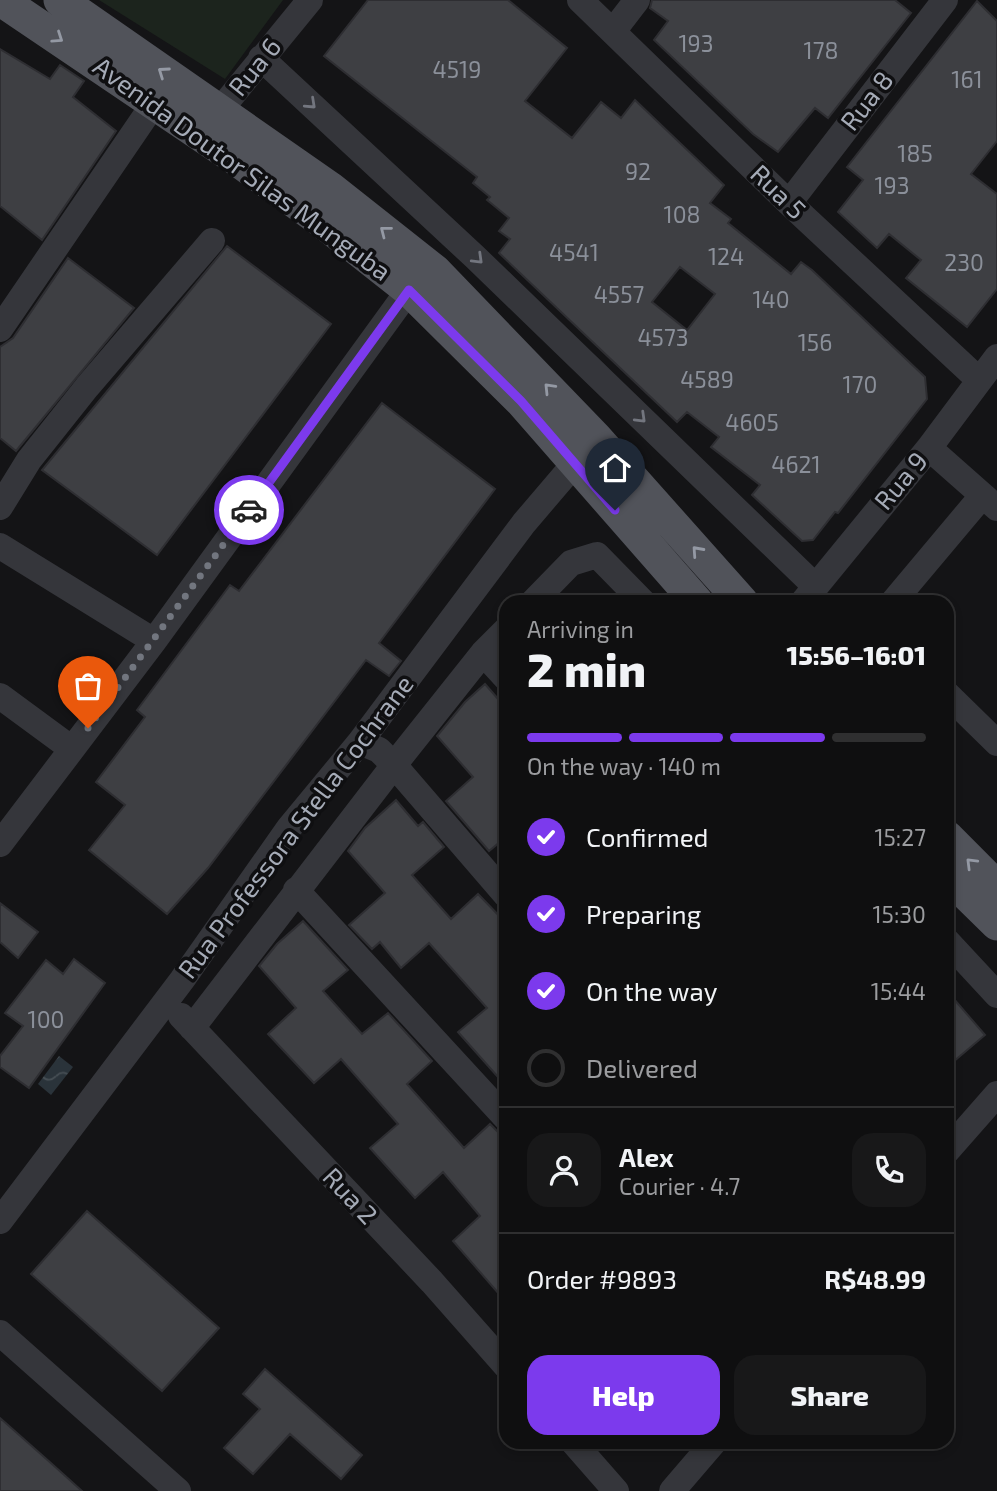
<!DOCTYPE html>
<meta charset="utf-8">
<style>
:root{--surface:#0f0f10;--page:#181819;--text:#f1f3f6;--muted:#9b9c9f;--line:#2f2f30;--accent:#7c3aed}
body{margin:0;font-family:"Exo 2",sans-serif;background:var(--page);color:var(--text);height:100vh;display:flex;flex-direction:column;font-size:26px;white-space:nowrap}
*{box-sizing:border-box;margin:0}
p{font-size:23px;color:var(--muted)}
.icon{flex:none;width:38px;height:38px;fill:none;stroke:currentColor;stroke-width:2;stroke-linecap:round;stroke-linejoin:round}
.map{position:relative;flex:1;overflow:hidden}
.side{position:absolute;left:499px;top:595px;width:455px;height:854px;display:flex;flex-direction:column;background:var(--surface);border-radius:21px;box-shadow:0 4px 10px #0003,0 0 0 2px var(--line)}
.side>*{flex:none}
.pin{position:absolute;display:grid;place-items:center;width:60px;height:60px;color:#fff;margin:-72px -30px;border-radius:50% 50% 50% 0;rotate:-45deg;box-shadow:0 0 7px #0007}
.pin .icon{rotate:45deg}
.courier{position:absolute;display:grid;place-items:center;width:70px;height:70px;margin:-35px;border:5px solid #7c3aed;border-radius:50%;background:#fff;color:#222;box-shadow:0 2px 9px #0007}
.overview em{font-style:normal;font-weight:800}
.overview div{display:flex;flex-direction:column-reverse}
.overview{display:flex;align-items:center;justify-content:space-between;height:119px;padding:0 28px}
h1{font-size:46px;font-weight:800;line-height:52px}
.bar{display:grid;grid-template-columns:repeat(4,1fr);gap:10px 7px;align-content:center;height:84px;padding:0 28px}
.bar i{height:9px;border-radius:5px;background:var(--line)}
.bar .active{background:var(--accent)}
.bar p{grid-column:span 4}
.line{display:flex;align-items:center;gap:18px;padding:0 28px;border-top:2px solid var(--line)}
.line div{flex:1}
.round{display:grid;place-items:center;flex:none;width:74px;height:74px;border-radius:21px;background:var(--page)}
ol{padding:0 28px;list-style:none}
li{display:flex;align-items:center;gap:21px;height:77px}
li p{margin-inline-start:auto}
li .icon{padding:7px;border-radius:50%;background:var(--accent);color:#fff;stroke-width:4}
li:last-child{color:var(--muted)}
li i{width:38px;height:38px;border:4px solid var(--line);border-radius:50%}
.action{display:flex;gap:14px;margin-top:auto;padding:14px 28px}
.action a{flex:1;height:80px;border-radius:21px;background:var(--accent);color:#fff;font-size:28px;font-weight:800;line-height:80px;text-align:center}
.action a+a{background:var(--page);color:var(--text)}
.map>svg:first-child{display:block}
.park{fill:#1c241d}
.water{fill:url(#water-waves)}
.building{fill:#3e3f43;stroke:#2e2e32;stroke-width:2;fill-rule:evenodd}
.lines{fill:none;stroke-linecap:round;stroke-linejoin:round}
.minor{stroke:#35363b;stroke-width:26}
.major{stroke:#51535a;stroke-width:33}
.oneway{stroke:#9499a4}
.oneway2{stroke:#73767f}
.done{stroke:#72767f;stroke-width:7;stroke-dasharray:0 12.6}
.route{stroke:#7c3aed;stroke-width:9}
.labels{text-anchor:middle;stroke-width:7;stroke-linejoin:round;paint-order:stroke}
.number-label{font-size:23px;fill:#8b909a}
.street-label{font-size:26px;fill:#a5abb7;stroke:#0f0f11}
</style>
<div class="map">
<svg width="997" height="1491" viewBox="0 0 997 1491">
<defs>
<pattern id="water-waves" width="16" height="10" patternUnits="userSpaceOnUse" patternTransform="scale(1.75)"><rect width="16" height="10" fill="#2a333a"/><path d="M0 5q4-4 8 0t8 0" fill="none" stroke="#464e54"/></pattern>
</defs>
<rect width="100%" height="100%" fill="#141416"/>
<!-- park -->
<path class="park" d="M99 0H283L225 79Z"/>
<!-- water -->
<path class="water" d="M59 1056 73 1067 51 1095 38 1084Z"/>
<!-- building -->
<path class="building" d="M368 0H508L567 48 525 101 572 138 601 102 621 118 635 100 724 185 710 203 731 219 728 223 791 274 801 262 812 270 925 377 927 399 838 513 835 512 813 540 802 541 752 495 760 485 711 447 719 437 687 412 677 422 499 253 510 239 499 231 509 218 487 200 490 197 473 183 477 177 324 56ZM680 267 715 294 687 330 652 302Z
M652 0H895L911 13 828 118 815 108 778 152 753 134 654 40 668 21 650 8Z
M977 1 997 21V141L971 174 997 194V289L967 327 906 278 921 260 889 234 877 248 838 212 863 180 847 167Z
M0 49 50 79 60 65 84 81 73 97 116 131 42 240 0 206Z
M227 246 331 324 157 555 42 470Z
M68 258 134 308 16 451 0 438V347L13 338Z
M382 403 495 489 379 643 401 661 389 676 366 660 208 868 167 914 89 850 125 805 96 782 145 717 137 710 230 585 239 591Z
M485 684 506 708V837L489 851 446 801 473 777 437 736 465 702Z
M396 800 418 826 423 822 444 847 412 875 451 919 478 894 506 923V1086L458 1032 487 1008 429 943 401 968 380 942 372 949 349 925 385 893 348 851 365 828Z
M0 903 38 932 18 958 0 942Z
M303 921 348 970 323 991 362 1034 388 1013 432 1061 407 1084 464 1148 490 1124 506 1140V1302L453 1241 480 1216 443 1172 415 1198 370 1148 398 1124 341 1059 314 1083 268 1034 296 1008 259 966 277 944Z
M74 959 105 983 29 1088 0 1067V1056L23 1026 5 1013 46 960 63 974Z
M947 991 985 1035 947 1067Z
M87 1211 219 1328 162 1391 31 1274Z
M265 1369 362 1455 341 1479 290 1434 253 1474 224 1448 260 1409 243 1394Z
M0 1418 52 1464 82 1491H0Z"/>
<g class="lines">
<!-- minor -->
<path class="minor" d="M580 0 789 203 979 380
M614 30 637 0
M261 58 475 257 815 586
M207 126 310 0
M789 203 945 0
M0 329 155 102
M929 448 997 508
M0 507 29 460 87 387 212 241
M0 546 154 641
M533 602 571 563 597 555 643 602
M803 602 929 448 997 357
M893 602 982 496
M483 653 506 678
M947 694 997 743
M0 696 72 749
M360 742 379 750 394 765 506 895
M0 844 154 641 409 290
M296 890 506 1118
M947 941 997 995
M181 1016 432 1282 506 1366
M192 1028 394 765 483 653 506 630
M947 1151 997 1094
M0 1221 182 980 289 828 360 742 524 523 588 448
M0 1333 178 1491
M573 1442 616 1491
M672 1491 714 1442"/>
<!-- major -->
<path class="major" d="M1 0 229 154 324 223 409 290 521 401 697 602
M60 0 330 188 435 271 596 438 742 602
M947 837 997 887
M947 875 997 924"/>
</g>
<!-- one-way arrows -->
<defs><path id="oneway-chevron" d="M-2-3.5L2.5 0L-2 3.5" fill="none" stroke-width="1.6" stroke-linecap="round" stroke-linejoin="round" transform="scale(1.75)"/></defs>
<g class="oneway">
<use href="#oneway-chevron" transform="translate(58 38) rotate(34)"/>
<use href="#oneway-chevron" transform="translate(163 72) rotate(-145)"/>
<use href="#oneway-chevron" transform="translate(385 231) rotate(-142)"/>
<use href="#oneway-chevron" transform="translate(549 388) rotate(-134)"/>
<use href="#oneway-chevron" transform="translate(697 551) rotate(-132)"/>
<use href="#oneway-chevron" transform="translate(971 863) rotate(-135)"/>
</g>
<g class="oneway2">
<use href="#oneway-chevron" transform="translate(311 104) rotate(43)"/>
<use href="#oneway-chevron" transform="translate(478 259) rotate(44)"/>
<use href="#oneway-chevron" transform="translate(641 418) rotate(44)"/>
</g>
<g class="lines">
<!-- done -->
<path class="done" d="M88 728 249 510"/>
<!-- route -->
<path class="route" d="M249 510 409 290 521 401 615 510"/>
</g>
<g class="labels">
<!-- number labels -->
<g class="number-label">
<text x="696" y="52">193</text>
<text x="821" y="59">178</text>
<text x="457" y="78">4519</text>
<text x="967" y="88">161</text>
<text x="915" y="162">185</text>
<text x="638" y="180">92</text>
<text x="892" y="194">193</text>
<text x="682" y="223">108</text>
<text x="574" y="261">4541</text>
<text x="726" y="265">124</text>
<text x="964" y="271">230</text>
<text x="619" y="303">4557</text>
<text x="771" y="308">140</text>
<text x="663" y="346">4573</text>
<text x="815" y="351">156</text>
<text x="707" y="388">4589</text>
<text x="860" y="393">170</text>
<text x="752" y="431">4605</text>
<text x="796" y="473">4621</text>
<text x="46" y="1028">100</text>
</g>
<!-- street labels -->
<g class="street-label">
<text transform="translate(255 67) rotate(-51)" y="9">Rua 6</text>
<text transform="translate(867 101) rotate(-52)" y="9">Rua 8</text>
<text transform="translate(242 169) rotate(36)" y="9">Avenida Doutor Silas Munguba</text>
<text transform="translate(778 192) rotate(44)" y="9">Rua 5</text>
<text transform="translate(901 481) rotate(-50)" y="9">Rua 9</text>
<text transform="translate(296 827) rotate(-53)" y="9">Rua Professora Stella Cochrane</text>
<text transform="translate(350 1196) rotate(47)" y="9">Rua 2</text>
</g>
</g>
</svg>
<div class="pin" style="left:88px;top:728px;background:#ea580c"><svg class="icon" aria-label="bag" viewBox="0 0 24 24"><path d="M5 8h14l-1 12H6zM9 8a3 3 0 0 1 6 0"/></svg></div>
<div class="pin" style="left:615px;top:510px;background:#1f2937"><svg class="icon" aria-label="home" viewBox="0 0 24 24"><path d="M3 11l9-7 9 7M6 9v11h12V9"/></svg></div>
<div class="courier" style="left:249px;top:510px"><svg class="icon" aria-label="car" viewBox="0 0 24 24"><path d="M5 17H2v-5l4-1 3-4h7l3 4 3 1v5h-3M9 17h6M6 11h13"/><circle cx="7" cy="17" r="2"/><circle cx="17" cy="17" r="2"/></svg></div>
<section class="side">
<div class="overview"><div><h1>2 min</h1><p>Arriving in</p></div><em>15:56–16:01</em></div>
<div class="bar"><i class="active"></i><i class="active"></i><i class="active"></i><i></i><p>On the way · 140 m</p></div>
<ol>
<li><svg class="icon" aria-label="check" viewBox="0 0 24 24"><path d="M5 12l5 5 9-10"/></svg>Confirmed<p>15:27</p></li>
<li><svg class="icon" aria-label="check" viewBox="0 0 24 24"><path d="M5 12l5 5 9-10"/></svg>Preparing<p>15:30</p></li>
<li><svg class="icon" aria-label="check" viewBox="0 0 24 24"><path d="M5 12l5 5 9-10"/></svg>On the way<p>15:44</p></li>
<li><i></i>Delivered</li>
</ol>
<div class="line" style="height:126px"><a class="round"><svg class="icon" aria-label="person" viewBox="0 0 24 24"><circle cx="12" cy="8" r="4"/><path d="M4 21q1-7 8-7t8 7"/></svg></a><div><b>Alex</b><p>Courier · 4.7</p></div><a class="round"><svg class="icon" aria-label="phone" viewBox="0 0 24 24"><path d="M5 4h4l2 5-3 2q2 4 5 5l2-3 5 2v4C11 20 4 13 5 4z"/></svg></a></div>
<div class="line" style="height:91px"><div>Order #9893</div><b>R$48.99</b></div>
<div class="action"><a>Help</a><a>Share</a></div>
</section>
</div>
